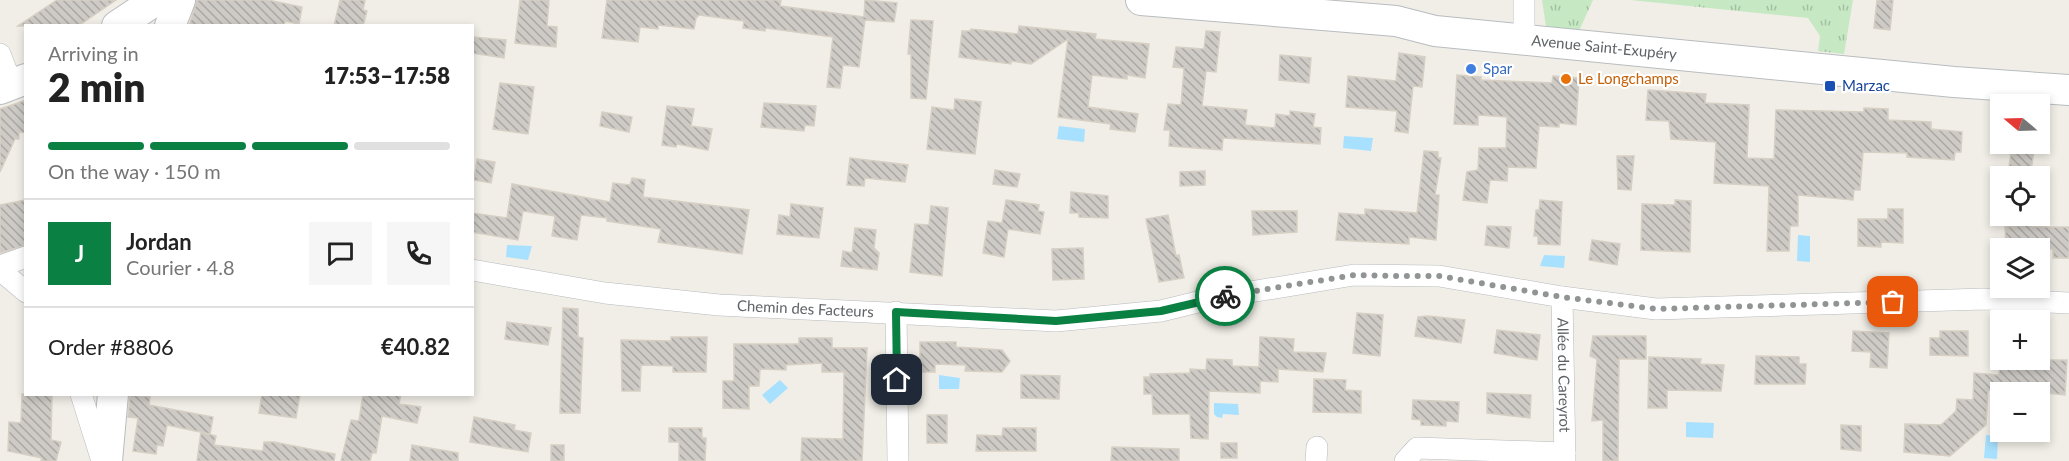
<!DOCTYPE html>
<meta charset="utf-8">
<style>
:root{--surface:#fff;--page:#f6f6f6;--text:#222;--muted:#767676;--line:#e0e0e0;--accent:#0b8043}
body{margin:0;font-family:Lato,sans-serif;background:var(--page);color:var(--text);height:100vh;display:flex;flex-direction:column;font-size:22px;white-space:nowrap}
*{box-sizing:border-box;margin:0}
p{font-size:20px;color:var(--muted)}
.icon{flex:none;width:33px;height:33px;fill:none;stroke:currentColor;stroke-width:2;stroke-linecap:round;stroke-linejoin:round}
.map{position:relative;flex:1;overflow:hidden}
.sheet{position:absolute;left:24px;top:24px;width:450px;height:372px;display:flex;flex-direction:column;background:var(--surface);border-radius:0px;box-shadow:0 3px 9px #0003}
.sheet>*{flex:none}
.needle{width:39px;rotate:289deg}
.controls{position:absolute;left:1990px;top:94px;display:grid;gap:12px}
.controls a{display:grid;place-items:center;width:60px;height:60px;border-radius:0px;background:var(--surface);box-shadow:0 3px 9px #0003;font-size:30px}
.pin{position:absolute;display:grid;place-items:center;width:51px;height:51px;color:#fff;margin:-26px;border-radius:12px;box-shadow:0 3px 9px #0006}
.courier{position:absolute;display:grid;place-items:center;width:60px;height:60px;margin:-30px;border:4px solid #0b8043;border-radius:50%;background:#fff;color:#222;box-shadow:0 2px 8px #0007}
.headline em{font-style:normal;font-weight:800}
.headline div{display:flex;flex-direction:column-reverse}
.headline{display:flex;align-items:center;justify-content:space-between;height:102px;padding:0 24px}
h1{font-size:39px;font-weight:800;line-height:45px}
.bar{display:grid;grid-template-columns:repeat(4,1fr);gap:9px 6px;align-content:center;height:72px;padding:0 24px}
.bar i{height:8px;border-radius:4px;background:var(--line)}
.bar .selected{background:var(--accent)}
.bar p{grid-column:span 4}
.line{display:flex;align-items:center;gap:15px;padding:0 24px;border-top:2px solid var(--line)}
.line div{flex:1}
.round{display:grid;place-items:center;flex:none;width:63px;height:63px;border-radius:0px;background:var(--page)}
.map>svg:first-child{display:block}
.grass{fill:url(#grass-tufts)}
.water{fill:#a8e1ff}
.building{fill:url(#building-back-hatch);stroke:#d6cfc4;stroke-width:1.5}
.lines{fill:none;stroke-linecap:round;stroke-linejoin:round}
.street-casing{stroke:#b7babd;stroke-width:22}
.secondary-casing{stroke:#b8bcc0;stroke-width:32}
.street{stroke:#fff;stroke-width:21}
.secondary{stroke:#fff;stroke-width:30}
.done{stroke:#919494;stroke-width:6;stroke-dasharray:0 10.8}
.route{stroke:#0b8043;stroke-width:8}
.shop-dot{fill:#3f7fe0;stroke:#fff;stroke-width:2}
.food-dot{fill:#e8710a;stroke:#fff;stroke-width:2}
.transit-dot{fill:#1a4fb4;stroke:#fff;stroke-width:2}
.labels{text-anchor:middle;stroke-width:4.5;stroke-linejoin:round;paint-order:stroke}
.street-label{font-size:15px;fill:#5e6367;stroke:#fff}
.shop-label{font-size:15px;fill:#366cbe;stroke:#fff;text-anchor:start}
.food-label{font-size:15px;fill:#c56008;stroke:#fff;text-anchor:start}
.transit-label{font-size:15px;fill:#164399;stroke:#fff;text-anchor:start}
</style>
<div class="map">
<svg width="2069" height="461" viewBox="0 0 2069 461">
<defs>
<pattern id="grass-tufts" width="24" height="20" patternUnits="userSpaceOnUse" patternTransform="scale(1.5)"><rect width="24" height="20" fill="#c6e9c3"/><path d="M3 7l-1-3M5 7V3M7 7l1-3M15 17l-1-3M17 17v-4M19 17l1-3" fill="none" stroke="#a4c0a2"/></pattern>
<pattern id="building-back-hatch" width="6" height="6" patternUnits="userSpaceOnUse" patternTransform="scale(1.5)"><rect width="6" height="6" fill="#cecbc6"/><path d="M-1 5l2 2M0 0l6 6M5-1l2 2" fill="none" stroke="#aaa8a5"/></pattern>
</defs>
<rect width="100%" height="100%" fill="#f1eee7"/>
<!-- grass -->
<path class="grass" d="M1542 0H1593L1578 33H1547Z
M1630 0H1853L1844 54 1818 51 1820 36 1808 18Z"/>
<!-- water -->
<path class="water" d="M1059 126 1085 129 1084 142 1057 139Z
M1344 136 1373 138 1371 151 1343 148Z
M1798 235 1810 236V262L1797 261Z
M507 245 532 246 528 260 506 257Z
M1544 255 1565 256 1564 268 1540 266Z
M939 375 960 378 959 389H939Z
M780 380 788 388 770 404 762 395Z
M1214 403 1238 404 1239 415 1223 414 1222 418 1217 417 1214 414Z
M1686 422 1714 423 1713 438 1686 437Z
M1986 435 1998 436 1997 459 1984 458Z"/>
<!-- building -->
<path class="building" d="M57 0H116L78 26H18Z
M197 0H268L302 7 299 24 285 21 284 26H189Z
M340 0H365L363 10 367 11 363 26H334Z
M520 0H549L547 26 557 27 556 47 515 43Z
M607 0H781L780 6 864 17 865 0 897 3 894 22 865 20 859 67 843 65 840 88 827 87 833 37 766 28 765 31 743 28 744 21 699 15 696 18 694 29 658 25V29L640 27 638 42 602 38Z
M1877 0H1893L1890 30 1874 28Z
M911 20 933 21 926 99 911 98V54H908Z
M1019 26 1096 34 1095 39 1149 44 1145 78 1127 75V79L1092 75 1088 107 1138 114 1135 132 1110 129 1111 124 1058 117 1068 39 1031 64 1011 61V64L959 57 962 31H970L971 29 1018 34Z
M1206 31 1220 32 1216 72 1206 71 1202 106 1247 110 1245 125 1275 128 1276 114 1290 116V111L1315 114 1313 127 1321 128 1320 144 1223 138 1222 150 1169 146 1170 130H1164L1168 104 1181 105 1184 68 1173 67 1176 47 1204 49Z
M472 37 506 40 504 58 472 53Z
M1399 53 1425 57 1422 87 1413 86 1408 133 1395 131 1397 111 1346 107 1348 76 1396 81Z
M1280 55 1311 58 1309 83 1279 80Z
M1457 75 1481 77V80L1552 83 1553 76 1579 78 1576 125 1559 123V127L1539 126 1536 168 1508 167 1507 181 1490 180 1487 203 1463 200 1467 172 1478 170 1479 148H1506L1507 117 1478 115V125L1454 124Z
M500 83 534 87 528 134 493 129Z
M1648 90 1706 94 1705 103 1749 105 1747 158 1774 159 1776 110 1864 112V108L1888 109V120L1931 122V129L1962 132 1961 152H1955L1954 160 1907 157V153L1863 152 1860 190H1854L1853 200 1798 195V226H1790L1789 251H1767L1769 186 1714 183 1716 142 1671 139 1669 121 1646 120Z
M955 99 981 102 975 154 927 149 932 107 954 110Z
M26 100V133L19 132V139H15L0 172V109Z
M764 103 816 106 814 126 805 125 804 131 761 127Z
M667 106 694 109 691 126 712 129 708 150 677 144 676 147 662 145Z
M602 112 632 117 629 132 600 126Z
M2012 144H2035L2030 177 2008 175Z
M1424 151 1438 152V158H1441L1435 195H1439L1436 240 1409 237V244L1336 240 1339 213 1365 215V209L1417 213Z
M1617 156H1634L1631 190 1618 189Z
M850 158 908 165 905 182 865 178 864 186 847 185Z
M477 159 495 162 491 183 474 180Z
M995 170 1020 174 1017 187 993 184Z
M1205 171V185L1180 186V172Z
M632 178 645 180 643 197 749 210 742 254 658 242 661 229 607 221V218L581 215 577 240 552 236 555 216 523 211 518 240 472 232V213L507 218 512 184 610 202 613 183 630 185Z
M1071 192 1108 196V218L1079 217V213H1070Z
M26 200V245L0 253V205Z
M1006 200 1039 205 1038 211 1044 212 1040 234 1008 229 1004 257 983 253 988 221 1002 223Z
M1540 200 1562 202 1560 245 1538 244V236H1534L1536 210H1539Z
M1675 200 1691 201 1690 252 1641 250 1642 204 1675 205Z
M791 204 823 208 819 238 777 234 779 215 790 217Z
M931 206 948 208 942 276 910 272 915 224 929 225Z
M1888 209H1903V243L1881 242V247L1858 246V219H1888Z
M1252 211H1297V232L1253 235Z
M1168 215 1176 256 1179 255 1184 278 1159 282 1146 219Z
M2030 225 2031 227H2069V258H2053V249H2006L2005 227Z
M1487 226 1511 227 1509 248 1485 245Z
M855 228 876 230 874 248 879 253 877 270 841 266 843 251 852 253Z
M1592 240 1620 244 1617 265 1589 260Z
M1083 248 1084 279 1053 280 1052 249Z
M563 308 578 309V337L583 338 580 413H560Z
M1357 313 1383 315 1380 356 1353 353Z
M1428 316 1465 320 1461 343 1415 336 1418 317Z
M507 322 551 328 548 345 505 339Z
M1497 330 1540 335 1537 360 1494 353Z
M1853 331 1889 333 1887 368 1870 367 1871 352 1852 351Z
M1940 331H1968V356L1930 355V338H1940Z
M1593 336H1646V359H1619L1618 461H1603V420L1592 421 1597 359 1590 356Z
M671 337H707L706 372H673V366L641 365 640 391H622L621 340 671 341Z
M1260 337 1294 339 1293 352 1326 353 1323 372 1278 369V382L1260 381V393L1209 391 1208 439 1191 438 1190 414H1153L1152 394H1144V377H1150V374L1190 373V369L1206 370 1207 359 1232 360V366L1259 367Z
M799 338H832V348H867L862 461H801L802 438 843 439 844 372H822V363L786 365V370L760 369 759 386H749V409L723 408V381H734V344H799Z
M920 342H956V347L1002 350 1010 361 1002 372 965 371 966 365 935 364V372H920Z
M1756 356 1799 357V364H1806L1805 384H1755Z
M1649 357 1701 359 1700 364 1724 365 1721 391 1667 390V408H1648Z
M2000 360H2067L2065 395 2001 388V391L1988 390 1986 425 1950 456 1904 452 1905 424 1941 425 1956 411 1957 399 1973 400 1974 373 1999 375Z
M1021 375 1060 376 1059 399 1021 398Z
M1314 379 1346 380 1345 390 1361 391V413L1313 412Z
M1487 393 1531 395 1530 418 1487 413Z
M22 394H52L51 440 61 442 56 461H41L42 458 8 451 9 422 21 423Z
M262 394H300L296 418 259 413Z
M363 394H401L399 404 421 407 417 423 382 416 376 453H372L370 461H341L351 420 359 421Z
M130 395 150 397 149 405 213 417 210 434 167 425 163 446 157 445 156 454 133 451 138 418 128 417Z
M1413 400 1459 402 1458 422 1446 421V426L1421 425V420L1412 419Z
M927 415H947V443H927Z
M474 417 515 425 514 430 531 433 528 452 470 442Z
M1841 425 1861 426V451L1841 449Z
M669 428H702V438H706L705 461H679V442H669Z
M1003 428H1036V451H976L977 435 1002 436Z
M201 432 216 436 214 445 263 451 264 442H274L335 454 334 461H197Z
M1221 443H1237V458H1221Z
M412 445 458 453V461H410Z
M551 445H564V461H551Z
M1112 447 1179 449V461H1111Z"/>
<g class="lines">
<!-- street casing -->
<g class="street-casing">
<g id="street">
<path d="M1524 0V39"/>
<path d="M0 54 12 85"/>
<path d="M0 266 26 257"/>
<path d="M0 270 26 292"/>
<path id="s1" d="M472 270 605 293 719 305 1056 321 1161 311 1214 298 1354 275 1439 276 1562 297 1656 309 1984 299 2069 303"/>
<path id="s2" d="M1562 297 1565 461"/>
<path d="M896 312 898 461"/>
<path d="M81 394 102 461"/>
<path d="M1316 461 1317 447"/>
<path d="M1405 461 1417 448 1565 453"/>
</g>
</g>
<!-- secondary casing -->
<g class="secondary-casing">
<g id="secondary">
<path id="s3" d="M1141 0 1396 21 1435 31 1954 82 2069 90"/>
<path d="M117 26 156 0"/>
<path d="M170 26 180 0"/>
<path d="M0 89 26 79"/>
<path d="M107 461 113 394"/>
</g>
</g>
<!-- street -->
<use href="#street" class="street"/>
<!-- secondary -->
<use href="#secondary" class="secondary"/>
</g>
<g class="lines">
<!-- done -->
<path class="done" d="M1225 296 1354 275 1397 276H1439L1562 297 1656 309 1893 302"/>
<!-- route -->
<path class="route" d="M897 380 896 312 1056 321 1161 311 1225 296"/>
</g>
<!-- markers -->
<circle class="shop-dot" cx="1471" cy="69" r="6"/>
<circle class="food-dot" cx="1566" cy="79" r="6"/>
<rect class="transit-dot" x="1824" y="80" width="12" height="12" rx="3"/>
<g class="labels">
<!-- street labels -->
<g class="street-label">
<text dy="5" stroke="none"><textPath href="#s3" startOffset="466">Avenue Saint-Exupéry</textPath></text>
<text dy="5" stroke="none"><textPath href="#s1" startOffset="336">Chemin des Facteurs</textPath></text>
<text dy="5" stroke="none"><textPath href="#s2" startOffset="78">Allée du Careyrot</textPath></text>
</g>
<!-- shop labels -->
<g class="shop-label">
<text x="1483" y="74">Spar</text>
</g>
<!-- food labels -->
<g class="food-label">
<text x="1578" y="84">Le Longchamps</text>
</g>
<!-- transit labels -->
<g class="transit-label">
<text x="1842" y="91">Marzac</text>
</g>
</g>
</svg>
<div class="controls">
<a><svg class="needle" viewBox="-14 -14 28 28"><path d="M0-13l5 13h-10z" fill="#e53935"/><path d="M0 13l5-13h-10z" fill="#767676"/></svg></a>
<a><svg class="icon" aria-label="locate" viewBox="0 0 24 24"><circle cx="12" cy="12" r="6"/><path d="M12 2v4M12 18v4M2 12h4M18 12h4"/></svg></a>
<a><svg class="icon" aria-label="layers" viewBox="0 0 24 24"><path d="M12 4l9 5-9 5-9-5zM3 14l9 5 9-5"/></svg></a>
<a>+</a>
<a>−</a>
</div>
<div class="pin" style="left:1893px;top:302px;background:#ea580c"><svg class="icon" aria-label="bag" viewBox="0 0 24 24"><path d="M5 8h14l-1 12H6zM9 8a3 3 0 0 1 6 0"/></svg></div>
<div class="pin" style="left:897px;top:380px;background:#1f2937"><svg class="icon" aria-label="home" viewBox="0 0 24 24"><path d="M3 11l9-7 9 7M6 9v11h12V9"/></svg></div>
<div class="courier" style="left:1225px;top:296px"><svg class="icon" aria-label="bike" viewBox="0 0 24 24"><circle cx="6" cy="16" r="4"/><circle cx="18" cy="16" r="4"/><path d="M6 16l4-8h5l3 8M10 8l3 8H6M13 5h3"/></svg></div>
<section class="sheet">
<div class="headline"><div><h1>2 min</h1><p>Arriving in</p></div><em>17:53–17:58</em></div>
<div class="bar"><i class="selected"></i><i class="selected"></i><i class="selected"></i><i></i><p>On the way · 150 m</p></div>
<div class="line" style="height:108px"><b class="round" style="background:var(--accent);color:#fff">J</b><div><b>Jordan</b><p>Courier · 4.8</p></div><a class="round"><svg class="icon" aria-label="chat" viewBox="0 0 24 24"><path d="M4 5h16v11H9l-5 4z"/></svg></a><a class="round"><svg class="icon" aria-label="phone" viewBox="0 0 24 24"><path d="M5 4h4l2 5-3 2q2 4 5 5l2-3 5 2v4C11 20 4 13 5 4z"/></svg></a></div>
<div class="line" style="height:78px"><div>Order #8806</div><b>€40.82</b></div>
</section>
</div>
